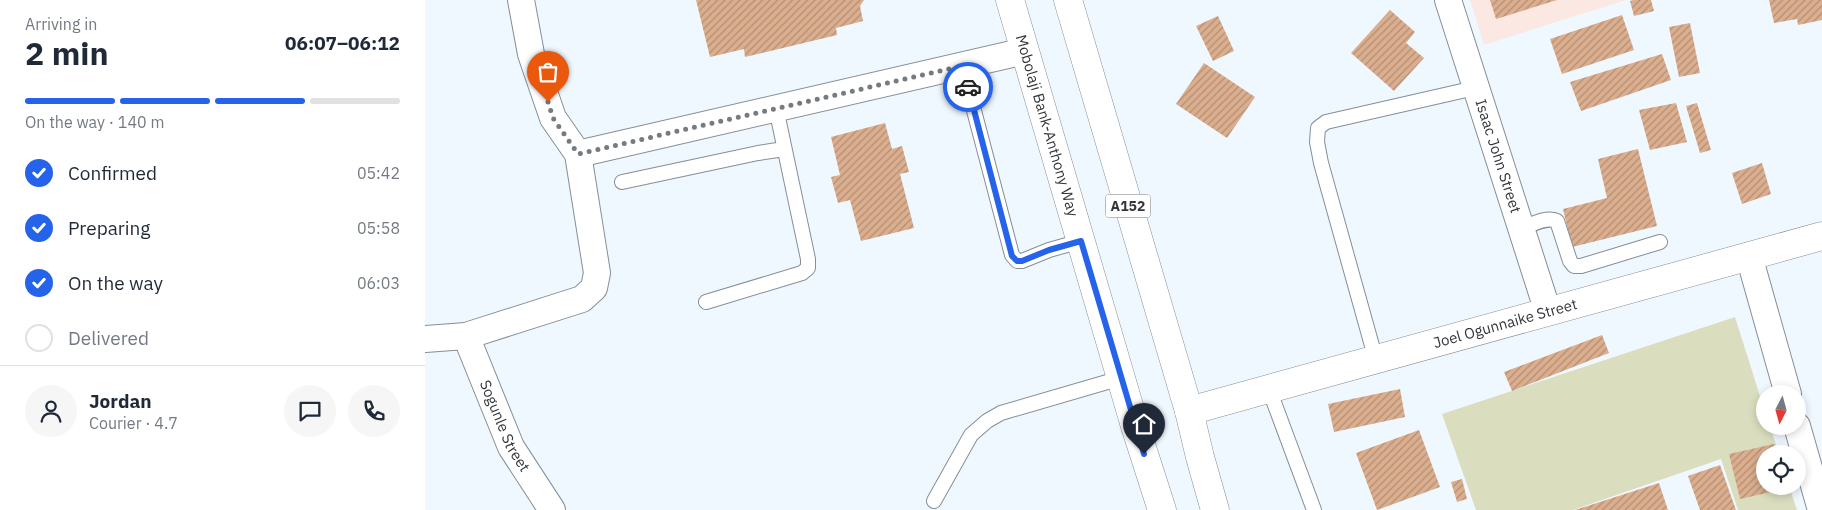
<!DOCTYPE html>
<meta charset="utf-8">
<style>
:root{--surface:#fff;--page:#f6f6f7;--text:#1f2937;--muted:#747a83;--line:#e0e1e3;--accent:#2563eb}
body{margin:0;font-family:"IBM Plex Sans",sans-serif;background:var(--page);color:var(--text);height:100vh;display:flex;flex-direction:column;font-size:19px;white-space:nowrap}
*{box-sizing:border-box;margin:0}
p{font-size:16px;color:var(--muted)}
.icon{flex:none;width:28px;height:28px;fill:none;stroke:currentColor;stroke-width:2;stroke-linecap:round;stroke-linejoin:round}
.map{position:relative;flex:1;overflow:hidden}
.sheet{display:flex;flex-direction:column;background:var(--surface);width:425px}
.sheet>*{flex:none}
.needle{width:32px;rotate:186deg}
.tools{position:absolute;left:1331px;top:385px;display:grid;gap:10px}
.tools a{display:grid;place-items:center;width:50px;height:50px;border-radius:50%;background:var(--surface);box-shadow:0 2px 8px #0003;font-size:25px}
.pin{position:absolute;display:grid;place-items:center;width:42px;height:42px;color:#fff;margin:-51px -21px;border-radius:50% 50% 50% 0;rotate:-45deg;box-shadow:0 0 5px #0007}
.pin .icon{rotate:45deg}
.courier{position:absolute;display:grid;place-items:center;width:50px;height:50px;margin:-25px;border:4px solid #2563eb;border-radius:50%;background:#fff;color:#222;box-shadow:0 1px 6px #0007}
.overview em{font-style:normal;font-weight:800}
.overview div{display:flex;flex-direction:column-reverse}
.overview{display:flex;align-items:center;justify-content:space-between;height:85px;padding:0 25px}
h1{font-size:32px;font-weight:800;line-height:38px}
.bar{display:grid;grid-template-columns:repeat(4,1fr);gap:8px 5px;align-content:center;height:60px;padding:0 25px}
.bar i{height:6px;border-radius:4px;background:var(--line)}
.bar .active{background:var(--accent)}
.bar p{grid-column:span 4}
.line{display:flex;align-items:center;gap:12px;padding:0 25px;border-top:1px solid var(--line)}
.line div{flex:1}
.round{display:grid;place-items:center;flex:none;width:52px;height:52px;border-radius:26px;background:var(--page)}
ol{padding:0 25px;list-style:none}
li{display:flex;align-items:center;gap:15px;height:55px}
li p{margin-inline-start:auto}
li .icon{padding:5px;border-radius:50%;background:var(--accent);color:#fff;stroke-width:4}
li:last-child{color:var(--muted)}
li i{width:28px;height:28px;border:2px solid var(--line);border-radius:50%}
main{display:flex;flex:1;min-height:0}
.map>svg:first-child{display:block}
.commercial{fill:#fce8e2}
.pitch{fill:#dadebf}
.building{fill:url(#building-hatch)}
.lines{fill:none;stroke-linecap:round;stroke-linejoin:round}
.lane-casing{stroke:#868e96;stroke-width:16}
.street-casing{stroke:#868e96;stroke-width:28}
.secondary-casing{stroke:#868e96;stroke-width:29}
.primary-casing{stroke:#868e96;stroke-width:29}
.lane{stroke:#fff;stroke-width:14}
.street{stroke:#fff;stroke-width:26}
.secondary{stroke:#fff;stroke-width:28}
.primary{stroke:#fff;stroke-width:28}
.done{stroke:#767b80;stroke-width:5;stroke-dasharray:0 9}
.route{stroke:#2563eb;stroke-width:6}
.labels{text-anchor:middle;stroke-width:4;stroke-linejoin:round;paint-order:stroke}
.shield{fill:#fff;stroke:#717376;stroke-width:1}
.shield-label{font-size:14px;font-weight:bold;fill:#34373b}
.street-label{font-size:15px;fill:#34373b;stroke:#fff}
</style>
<main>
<section class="sheet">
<div class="overview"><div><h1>2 min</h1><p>Arriving in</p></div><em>06:07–06:12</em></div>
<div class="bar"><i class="active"></i><i class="active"></i><i class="active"></i><i></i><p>On the way · 140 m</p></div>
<ol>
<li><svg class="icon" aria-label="check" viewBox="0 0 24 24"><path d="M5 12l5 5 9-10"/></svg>Confirmed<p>05:42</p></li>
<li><svg class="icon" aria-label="check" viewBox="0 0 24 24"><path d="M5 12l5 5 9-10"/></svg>Preparing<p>05:58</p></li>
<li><svg class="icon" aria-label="check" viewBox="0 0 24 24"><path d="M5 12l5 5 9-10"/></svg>On the way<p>06:03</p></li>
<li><i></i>Delivered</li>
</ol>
<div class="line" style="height:90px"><a class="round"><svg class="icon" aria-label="person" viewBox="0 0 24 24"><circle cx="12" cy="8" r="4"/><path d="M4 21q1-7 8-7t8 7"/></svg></a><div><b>Jordan</b><p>Courier · 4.7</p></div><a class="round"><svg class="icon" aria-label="chat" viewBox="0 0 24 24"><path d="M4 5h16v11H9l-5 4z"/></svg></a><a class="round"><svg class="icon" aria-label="phone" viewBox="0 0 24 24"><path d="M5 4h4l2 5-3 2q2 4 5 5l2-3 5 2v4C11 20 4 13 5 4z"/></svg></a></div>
</section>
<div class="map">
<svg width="1397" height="510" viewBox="0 0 1397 510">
<defs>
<pattern id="building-hatch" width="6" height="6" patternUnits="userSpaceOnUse" patternTransform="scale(1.25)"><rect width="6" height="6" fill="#dbae8e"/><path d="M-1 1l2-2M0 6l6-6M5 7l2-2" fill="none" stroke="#b28e75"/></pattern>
</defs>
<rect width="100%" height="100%" fill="#f0f8ff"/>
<!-- commercial -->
<path class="commercial" d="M1045 0H1201L1059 45Z"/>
<!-- pitch -->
<path class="pitch" d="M1310 317 1340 412V426H1345L1354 454H1340V486H1364L1372 510H1313L1296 459 1148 510H1051L1017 414Z"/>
<!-- building -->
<path class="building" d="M271 0H439L435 6 438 21 411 28 412 35 320 57 319 49 285 57Z
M1065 0H1132L1071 19Z
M1209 0H1226L1229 11 1209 16 1205 1Z
M1344 0H1397V20L1373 25 1372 19 1349 23Z
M965 10 990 32 981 43 999 58 969 91 926 53Z
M1197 15 1209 50 1137 74 1125 39Z
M793 16 809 51 788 61 771 26Z
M1265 23 1275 73 1254 77 1244 27Z
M1237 54 1246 80 1156 111 1145 82Z
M779 63 830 97 802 138 751 104Z
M1251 103 1262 142 1225 150 1214 110Z
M1272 103 1286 150 1275 153 1261 106Z
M460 123 467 149 477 146 484 172 475 174 489 228 436 241 425 200 413 203 406 177 415 175 406 137Z
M1213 149 1232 226 1147 247 1138 209 1182 198 1173 159Z
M1337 163 1346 194 1317 204 1307 173Z
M1177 335 1184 353 1087 391 1079 372Z
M975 389 980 417 909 432 903 404Z
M994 430 1015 487 952 510 931 453Z
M1349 444 1351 454H1340V486H1358L1359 489 1315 499 1304 454Z
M1295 465 1311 510H1275L1263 476Z
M1037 479 1042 499 1032 502 1026 482Z
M1234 483 1243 510H1150Z"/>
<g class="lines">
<!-- lane casing -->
<g class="lane-casing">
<path id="lane" d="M537 65 587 255 592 261H597L624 250 656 241
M197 182 333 153 359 149
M1096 229C1106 225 1121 216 1132 221L1145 261 1149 266H1156L1235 242
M281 302 377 273 383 268V259L351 108
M951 360 896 163 892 142 893 128 901 122 1050 88
M844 389 889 510
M509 501 546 435 562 421 576 413 696 378"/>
</g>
<!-- street casing -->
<g class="street-casing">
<g id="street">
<path id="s1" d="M1023 0 1123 312"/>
<path d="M153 154 600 51"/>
<path d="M1324 256 1363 394"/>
<path id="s2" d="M41 336 86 447 127 510"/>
<path d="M0 339 41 336 157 299 169 288 172 273 153 154 128 118 106 54 96 0"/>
<path d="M1372 426 1396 510"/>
</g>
</g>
<!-- secondary casing -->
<g class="secondary-casing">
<g id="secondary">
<path id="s3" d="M764 411 1397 236"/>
</g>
</g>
<!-- primary casing -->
<g class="primary-casing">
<g id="primary">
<path id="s4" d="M585 0 710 426 737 510"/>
<path d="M643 0 764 411 775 457 790 510"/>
</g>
</g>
<!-- lane -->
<use href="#lane" class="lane"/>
<!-- street -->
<use href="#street" class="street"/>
<!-- secondary -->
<use href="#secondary" class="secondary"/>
<!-- primary -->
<use href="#primary" class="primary"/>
</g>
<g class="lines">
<!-- done -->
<path class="done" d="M123 102 128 118 153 154 537 66 543 87"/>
<!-- route -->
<path class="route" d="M543 87 587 256 592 261H597L624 250 656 241 719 454"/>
</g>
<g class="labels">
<!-- shield labels -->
<rect class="shield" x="680.5" y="194.5" width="45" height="23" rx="4"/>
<g class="shield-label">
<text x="703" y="211">A152</text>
</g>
<!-- street labels -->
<g class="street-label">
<text dy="5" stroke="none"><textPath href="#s4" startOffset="131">Mobolaji Bank-Anthony Way</textPath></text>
<text dy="5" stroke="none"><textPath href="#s1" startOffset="164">Isaac John Street</textPath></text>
<text dy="5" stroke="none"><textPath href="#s3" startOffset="328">Joel Ogunnaike Street</textPath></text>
<text dy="5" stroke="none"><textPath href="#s2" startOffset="98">Sogunle Street</textPath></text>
</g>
</g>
</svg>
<div class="tools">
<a><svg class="needle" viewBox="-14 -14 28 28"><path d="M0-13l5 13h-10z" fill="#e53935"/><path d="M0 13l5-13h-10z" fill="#747a83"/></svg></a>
<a><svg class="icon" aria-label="locate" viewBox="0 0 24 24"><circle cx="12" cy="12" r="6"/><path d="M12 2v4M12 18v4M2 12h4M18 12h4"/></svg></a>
</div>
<div class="pin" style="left:123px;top:102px;background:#ea580c"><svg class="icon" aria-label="bag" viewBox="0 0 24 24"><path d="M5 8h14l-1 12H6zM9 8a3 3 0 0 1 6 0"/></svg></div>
<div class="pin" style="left:719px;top:454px;background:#1f2937"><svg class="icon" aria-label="home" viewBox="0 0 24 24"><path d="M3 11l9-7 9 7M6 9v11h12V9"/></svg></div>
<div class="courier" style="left:543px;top:87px"><svg class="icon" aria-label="car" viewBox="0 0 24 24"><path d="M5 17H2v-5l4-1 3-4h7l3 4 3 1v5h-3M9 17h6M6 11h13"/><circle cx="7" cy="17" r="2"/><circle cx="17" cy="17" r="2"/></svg></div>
</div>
</main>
